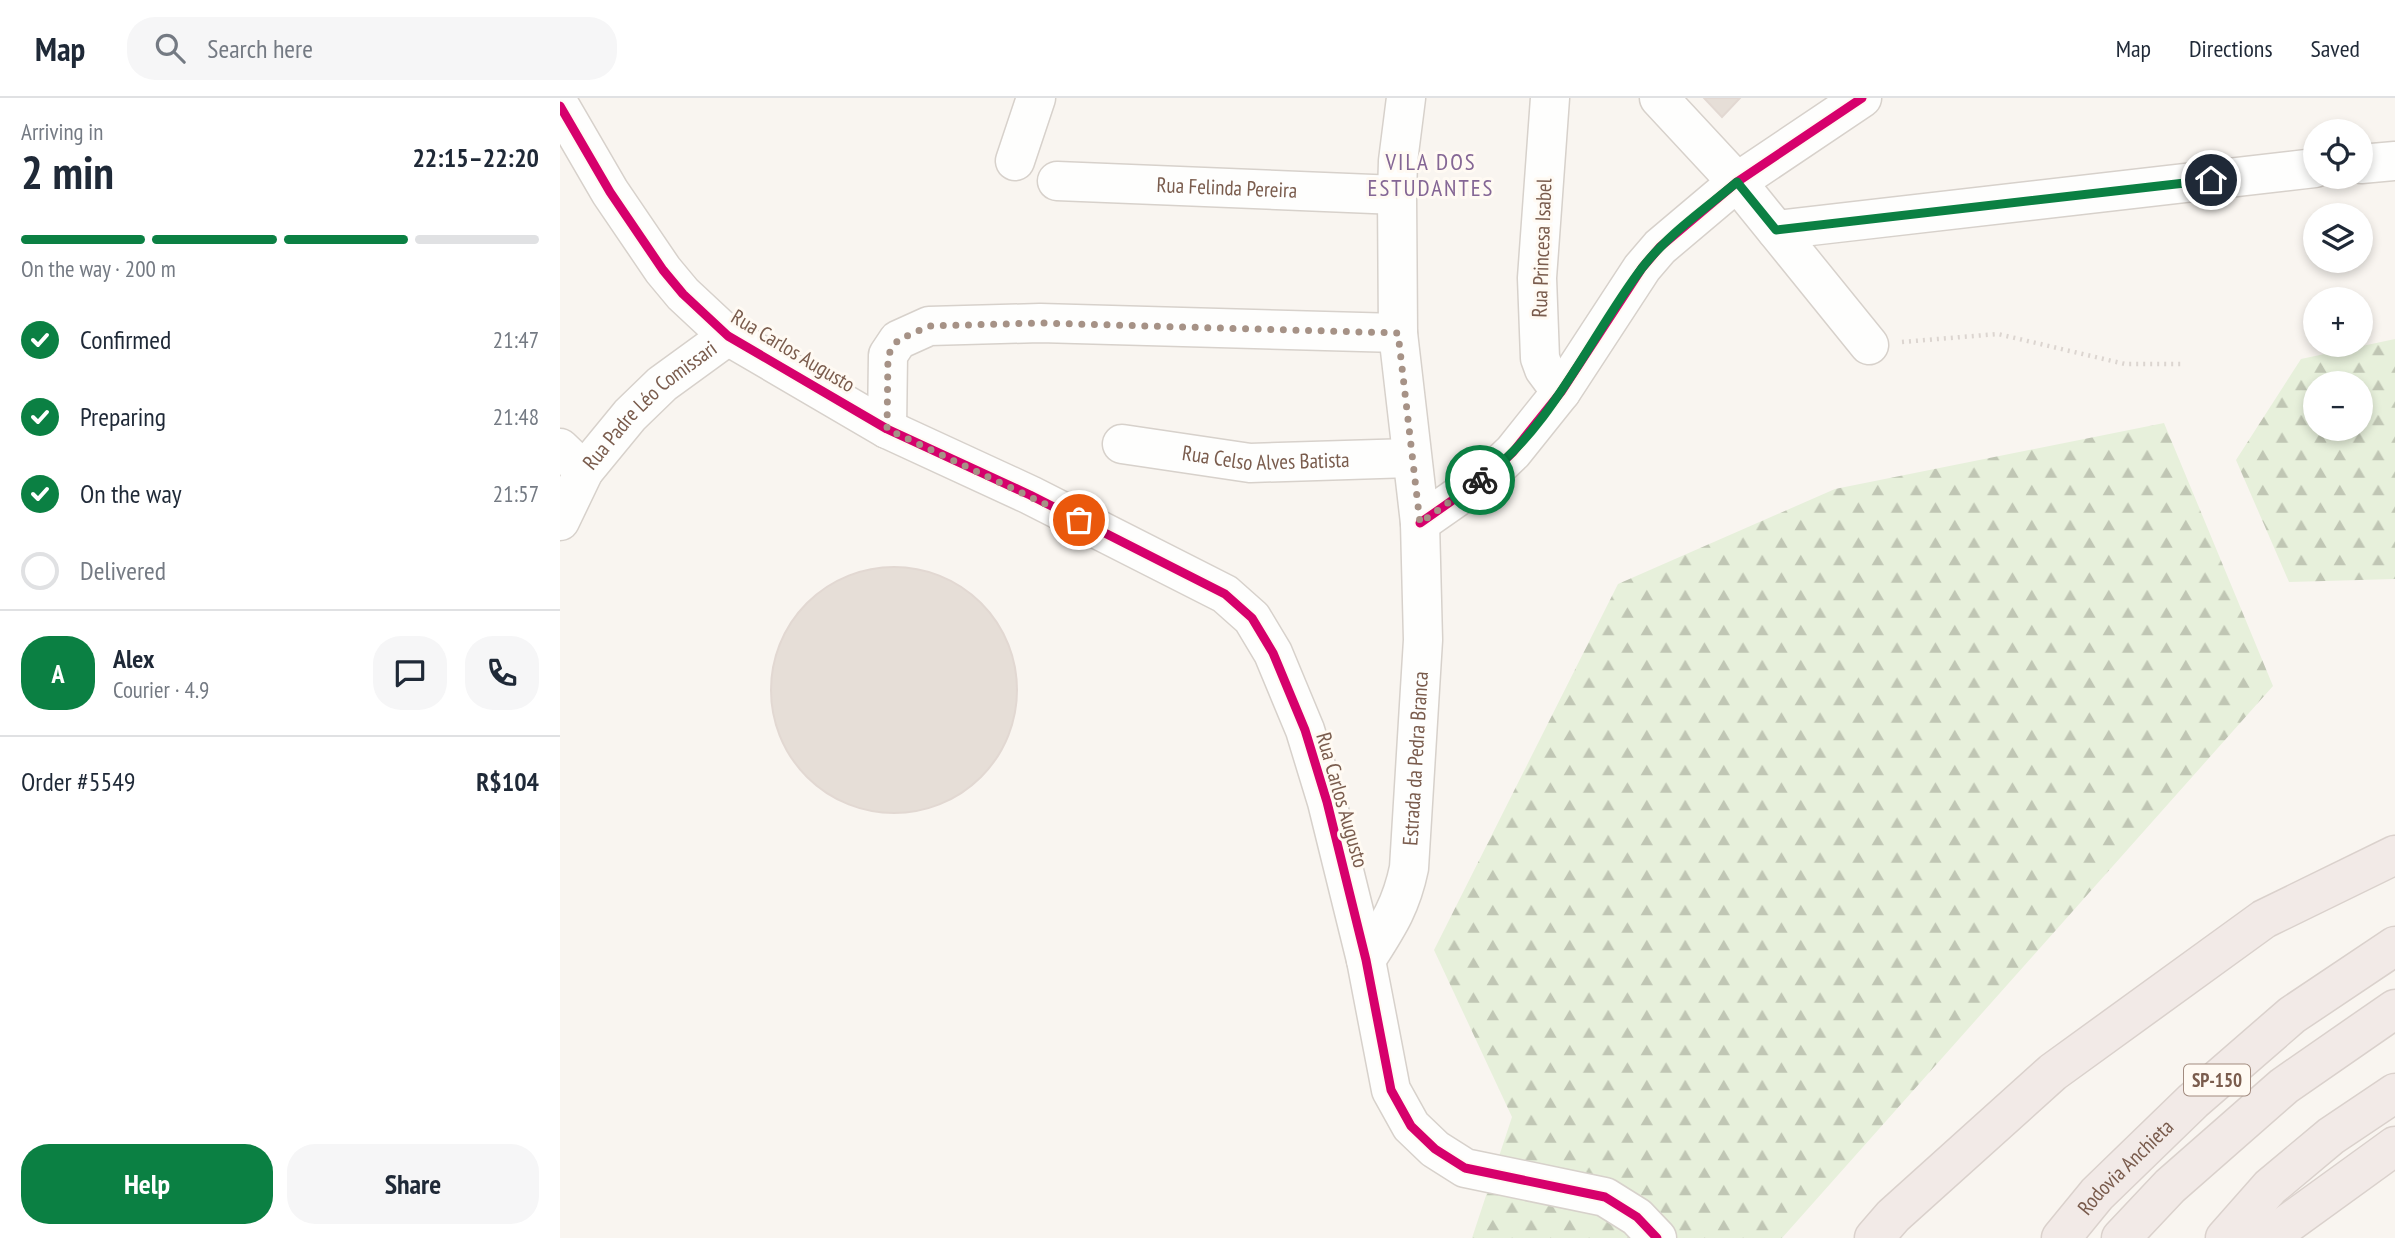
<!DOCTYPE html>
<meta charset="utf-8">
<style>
:root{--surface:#fff;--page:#f6f6f7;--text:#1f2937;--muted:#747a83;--line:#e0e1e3;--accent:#0b8043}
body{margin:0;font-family:"PT Sans Narrow",sans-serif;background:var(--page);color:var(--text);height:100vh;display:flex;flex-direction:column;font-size:26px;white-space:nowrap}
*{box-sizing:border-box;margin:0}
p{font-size:23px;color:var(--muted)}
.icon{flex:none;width:38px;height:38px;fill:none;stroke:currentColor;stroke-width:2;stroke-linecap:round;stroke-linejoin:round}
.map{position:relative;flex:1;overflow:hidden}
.drawer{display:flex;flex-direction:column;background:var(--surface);width:560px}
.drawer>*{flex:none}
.tools{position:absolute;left:1743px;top:21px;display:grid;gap:14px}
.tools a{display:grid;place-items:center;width:70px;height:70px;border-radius:50%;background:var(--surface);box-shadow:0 4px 10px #0003;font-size:35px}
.pin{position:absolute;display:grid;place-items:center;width:60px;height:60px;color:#fff;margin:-30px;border:4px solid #fff;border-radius:50%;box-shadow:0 2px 7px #0007}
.courier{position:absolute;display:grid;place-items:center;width:70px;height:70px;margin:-35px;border:5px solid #0b8043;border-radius:50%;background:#fff;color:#222;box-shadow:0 2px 9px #0007}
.overview em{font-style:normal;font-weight:600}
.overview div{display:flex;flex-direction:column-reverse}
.overview{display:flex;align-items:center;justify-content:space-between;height:119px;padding:0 21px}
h1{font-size:46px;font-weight:600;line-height:52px}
.bar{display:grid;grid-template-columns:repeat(4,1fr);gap:10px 7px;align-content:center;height:84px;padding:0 21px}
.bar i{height:9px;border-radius:5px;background:var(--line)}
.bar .selected{background:var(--accent)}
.bar p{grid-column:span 4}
.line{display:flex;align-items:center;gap:18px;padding:0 21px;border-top:2px solid var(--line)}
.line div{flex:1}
.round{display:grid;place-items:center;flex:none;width:74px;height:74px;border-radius:28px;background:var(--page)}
ol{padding:0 21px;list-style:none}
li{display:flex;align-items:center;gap:21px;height:77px}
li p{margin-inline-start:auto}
li .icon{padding:7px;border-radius:50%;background:var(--accent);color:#fff;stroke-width:4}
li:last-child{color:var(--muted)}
li i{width:38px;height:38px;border:4px solid var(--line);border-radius:50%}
.button{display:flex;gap:14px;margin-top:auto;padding:14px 21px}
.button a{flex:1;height:80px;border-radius:28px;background:var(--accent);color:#fff;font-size:28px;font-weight:600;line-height:80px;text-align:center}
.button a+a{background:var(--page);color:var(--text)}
header{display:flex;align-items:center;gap:42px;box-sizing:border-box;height:98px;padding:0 35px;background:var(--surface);border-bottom:2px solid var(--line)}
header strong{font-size:33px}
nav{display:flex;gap:38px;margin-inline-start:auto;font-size:24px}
.search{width:490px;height:63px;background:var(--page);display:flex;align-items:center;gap:18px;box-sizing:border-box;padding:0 24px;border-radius:28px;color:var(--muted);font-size:26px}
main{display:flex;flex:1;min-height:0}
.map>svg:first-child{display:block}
.forest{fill:url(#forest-firs);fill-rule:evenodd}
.building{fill:#e6ded7;stroke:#e2d8d2;stroke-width:2}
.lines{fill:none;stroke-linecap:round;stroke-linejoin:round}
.minor-casing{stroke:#d7d1cb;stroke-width:41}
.highway-casing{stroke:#dad1cc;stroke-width:41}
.path{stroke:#dcd5d0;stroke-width:4.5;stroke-dasharray:2 5;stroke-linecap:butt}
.minor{stroke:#fefefd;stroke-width:38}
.highway{stroke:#f2eae7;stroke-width:38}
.cycleway-casing{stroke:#fffaf3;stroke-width:13}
.cycleway{stroke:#d6006c;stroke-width:9}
.done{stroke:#a69286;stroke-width:7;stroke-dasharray:0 12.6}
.route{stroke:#0b8043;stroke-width:9}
.labels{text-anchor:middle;stroke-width:6;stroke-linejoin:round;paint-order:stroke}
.shield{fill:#fffaf3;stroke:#a28b7f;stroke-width:2}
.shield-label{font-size:19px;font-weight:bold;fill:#7a5c4d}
.street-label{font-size:21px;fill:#7a5c4d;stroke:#fffaf3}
.neighbourhood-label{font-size:23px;letter-spacing:2px;fill:#846695;stroke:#fffaf3}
</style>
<header>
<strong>Map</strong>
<div class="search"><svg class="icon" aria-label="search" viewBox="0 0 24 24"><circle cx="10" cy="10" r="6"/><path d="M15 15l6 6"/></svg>Search here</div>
<nav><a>Map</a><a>Directions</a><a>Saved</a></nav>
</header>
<main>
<section class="drawer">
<div class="overview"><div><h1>2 min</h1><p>Arriving in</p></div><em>22:15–22:20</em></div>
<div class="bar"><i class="selected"></i><i class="selected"></i><i class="selected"></i><i></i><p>On the way · 200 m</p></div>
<ol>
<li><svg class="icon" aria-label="check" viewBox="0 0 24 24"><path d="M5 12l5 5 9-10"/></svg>Confirmed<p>21:47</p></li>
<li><svg class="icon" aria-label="check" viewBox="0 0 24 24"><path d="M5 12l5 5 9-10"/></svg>Preparing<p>21:48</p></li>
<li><svg class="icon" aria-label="check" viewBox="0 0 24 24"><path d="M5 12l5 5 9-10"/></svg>On the way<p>21:57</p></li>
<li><i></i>Delivered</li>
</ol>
<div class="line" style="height:126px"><b class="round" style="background:var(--accent);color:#fff">A</b><div><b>Alex</b><p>Courier · 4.9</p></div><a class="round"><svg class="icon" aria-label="chat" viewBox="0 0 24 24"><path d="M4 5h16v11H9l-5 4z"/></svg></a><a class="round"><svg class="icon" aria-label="phone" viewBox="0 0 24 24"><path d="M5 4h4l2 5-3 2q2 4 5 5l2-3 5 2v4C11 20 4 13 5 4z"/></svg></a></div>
<div class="line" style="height:91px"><div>Order #5549</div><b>R$104</b></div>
<div class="button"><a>Help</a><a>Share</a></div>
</section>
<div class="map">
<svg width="1835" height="1140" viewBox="0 0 1835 1140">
<defs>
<pattern id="forest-firs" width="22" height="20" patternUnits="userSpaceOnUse" patternTransform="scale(1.75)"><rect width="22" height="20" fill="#e7f0db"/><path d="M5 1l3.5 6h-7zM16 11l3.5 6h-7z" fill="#c0c6b4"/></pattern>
</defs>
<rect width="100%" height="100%" fill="#f9f5f0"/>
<!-- forest -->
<path class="forest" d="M1835 241V481L1729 484 1676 362 1741 261ZM1755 285H1801V331H1755Z
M1604 325 1713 588 1222 1140H912L952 1019 874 852 1058 486 1275 391Z"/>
<!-- building -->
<path class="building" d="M1144 0H1180L1162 19Z
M211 592a123 123 0 1 1 246 0a123 123 0 1 1-246 0Z"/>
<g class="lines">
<!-- minor casing -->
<g class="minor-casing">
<g id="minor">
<path d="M990 0 977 180 980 260 984 271 1001 294"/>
<path d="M1099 0 1177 84 1309 247"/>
<path d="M0 8 50 94 103 172 123 196 168 238 327 331 470 397 665 496 692 520 713 555 745 632 767 704 806 862 831 992 851 1028 875 1051 905 1070 1045 1099 1077 1119 1097 1140"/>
<path d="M455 63 476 0"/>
<path d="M1801 66 1835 63"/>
<path id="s1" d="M497 83 837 97"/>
<path d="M1216 132 1755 70"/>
<path d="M327 331 328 257 338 242 369 228 480 225 838 235"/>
<path id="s2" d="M562 346 690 365 851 360"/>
<path d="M0 350 24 373"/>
<path id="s3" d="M0 423 24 373 70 317 102 286 168 238"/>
<path d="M860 425 930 376 953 354 1001 294 1082 170 1100 149 1177 84 1302 0"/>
<path id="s4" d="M806 862C827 829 841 809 849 770L863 542 860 425 838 235 837 97 838 63 846 0"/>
</g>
</g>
<!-- highway casing -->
<g class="highway-casing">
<g id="highway">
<path d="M1314 1140 1333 1118 1493 974 1704 821 1835 757"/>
<path id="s5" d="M1501 1140 1537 1096 1633 1003 1732 917 1835 848"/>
<path d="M1561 1140 1610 1088 1724 988 1835 911"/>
<path d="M1665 1140 1710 1089 1771 1038 1835 995"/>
<path d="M1708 1140 1835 1048"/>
</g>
</g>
<!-- path -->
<path class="path" d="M1342 244 1438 236 1565 266H1621"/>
<!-- minor -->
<use href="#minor" class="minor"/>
<!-- highway -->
<use href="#highway" class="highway"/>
<!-- cycleway casing -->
<g class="cycleway-casing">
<path id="cycleway" d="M0 8 50 94 103 172 123 196 168 238 327 331 470 397 665 496 692 520 713 555 745 632 767 704 806 862 831 992 851 1028 875 1051 905 1070 1045 1099 1077 1119 1097 1140
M860 425 930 376 953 354 1001 294 1082 170 1100 149 1177 84 1302 0"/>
</g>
<!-- cycleway -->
<use href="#cycleway" class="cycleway"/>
</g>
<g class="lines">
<!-- done -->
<path class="done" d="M519 422 327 331 328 257 338 242 369 228 480 225 838 235 860 425 920 382"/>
<!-- route -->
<path class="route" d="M920 382C991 332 1031 237 1082 170 1108 136 1145 111 1177 84L1216 132 1651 82"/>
</g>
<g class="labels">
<!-- shield labels -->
<rect class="shield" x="1624" y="966.5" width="66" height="31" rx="5"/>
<g class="shield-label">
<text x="1657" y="989">SP-150</text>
</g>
<!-- street labels -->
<g class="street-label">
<text dy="7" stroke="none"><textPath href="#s1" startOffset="170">Rua Felinda Pereira</textPath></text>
<text transform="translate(982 150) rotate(-88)" y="7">Rua Princesa Isabel</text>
<text transform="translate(233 253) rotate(31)" y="7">Rua Carlos Augusto</text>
<text dy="7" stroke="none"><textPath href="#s3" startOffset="149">Rua Padre Léo Comissari</textPath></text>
<text dy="7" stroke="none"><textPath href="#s2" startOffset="145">Rua Celso Alves Batista</textPath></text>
<text dy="7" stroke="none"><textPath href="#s4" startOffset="212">Estrada da Pedra Branca</textPath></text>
<text transform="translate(782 702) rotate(74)" y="7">Rua Carlos Augusto</text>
<text dy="7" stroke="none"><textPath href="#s5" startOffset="96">Rodovia Anchieta</textPath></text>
</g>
<!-- neighbourhood labels -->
<g class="neighbourhood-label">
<text x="871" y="72">VILA DOS<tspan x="871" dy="26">ESTUDANTES</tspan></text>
</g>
</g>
</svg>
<div class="tools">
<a><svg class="icon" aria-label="locate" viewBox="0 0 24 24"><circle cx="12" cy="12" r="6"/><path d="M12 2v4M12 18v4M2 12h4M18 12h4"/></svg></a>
<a><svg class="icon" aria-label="layers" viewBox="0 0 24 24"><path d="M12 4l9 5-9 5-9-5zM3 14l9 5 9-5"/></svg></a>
<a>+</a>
<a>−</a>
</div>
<div class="pin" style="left:519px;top:422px;background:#ea580c"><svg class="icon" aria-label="bag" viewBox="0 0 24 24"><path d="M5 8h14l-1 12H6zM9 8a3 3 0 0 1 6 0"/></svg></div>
<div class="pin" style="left:1651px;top:82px;background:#1f2937"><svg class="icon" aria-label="home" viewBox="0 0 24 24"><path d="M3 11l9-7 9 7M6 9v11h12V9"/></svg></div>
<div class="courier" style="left:920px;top:382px"><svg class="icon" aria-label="bike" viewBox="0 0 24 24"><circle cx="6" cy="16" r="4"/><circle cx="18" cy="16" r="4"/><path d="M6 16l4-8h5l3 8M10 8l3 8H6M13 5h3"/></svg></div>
</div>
</main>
